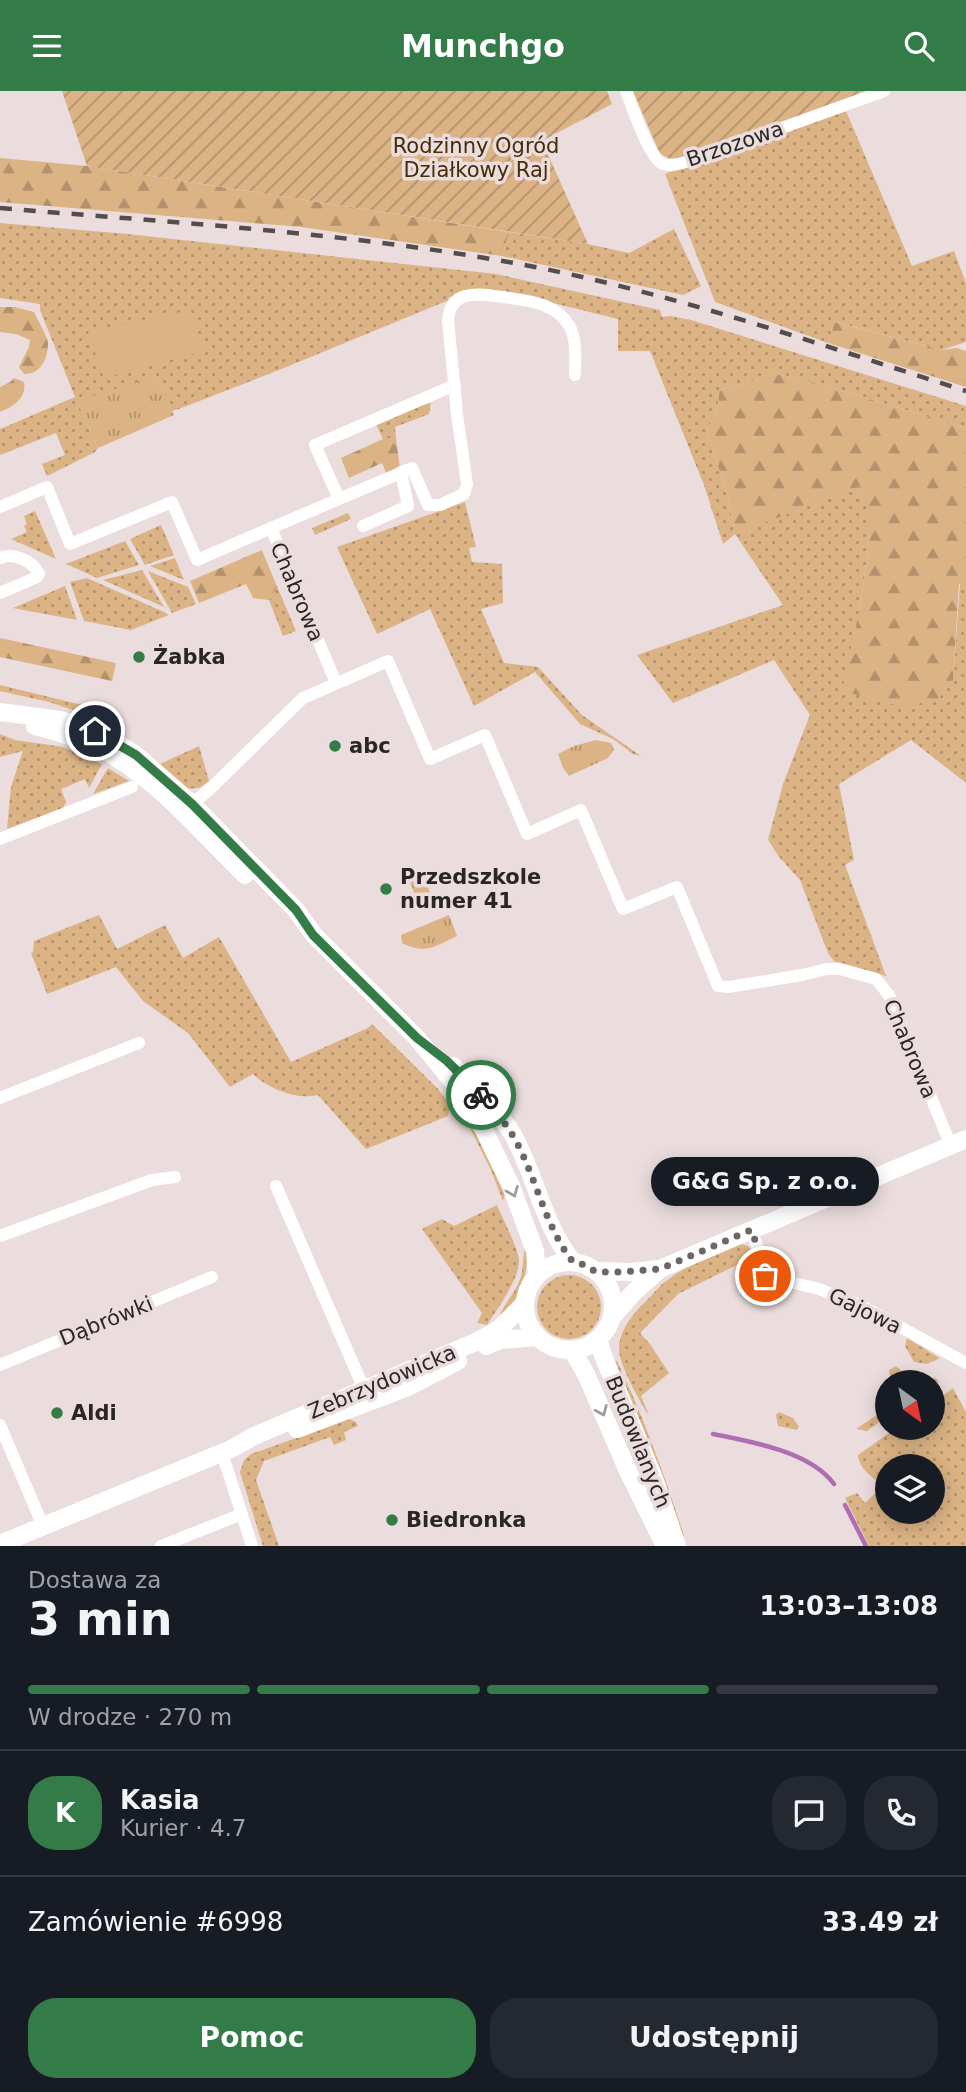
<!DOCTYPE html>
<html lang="pl">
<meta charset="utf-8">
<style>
:root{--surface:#171b24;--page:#242831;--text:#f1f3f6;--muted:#9ea1a6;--line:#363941;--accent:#337b47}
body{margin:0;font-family:"DejaVu Sans",sans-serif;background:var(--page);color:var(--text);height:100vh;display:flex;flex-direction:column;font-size:26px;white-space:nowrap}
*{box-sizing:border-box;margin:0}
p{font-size:23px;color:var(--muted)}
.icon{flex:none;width:38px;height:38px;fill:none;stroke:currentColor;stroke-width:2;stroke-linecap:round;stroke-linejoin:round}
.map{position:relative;height:1455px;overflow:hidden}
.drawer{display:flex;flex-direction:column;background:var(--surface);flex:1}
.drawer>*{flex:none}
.needle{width:46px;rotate:147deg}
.fabs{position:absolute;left:875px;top:1279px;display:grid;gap:14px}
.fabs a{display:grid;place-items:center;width:70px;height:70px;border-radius:50%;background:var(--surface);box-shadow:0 4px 18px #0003;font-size:35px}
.pin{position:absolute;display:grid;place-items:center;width:60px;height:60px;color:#fff;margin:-30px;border:4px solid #fff;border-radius:50%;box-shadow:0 2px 7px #0007}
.courier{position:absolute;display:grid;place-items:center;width:70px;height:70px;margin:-35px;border:5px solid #337b47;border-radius:50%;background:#fff;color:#222;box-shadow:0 2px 9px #0007}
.bubble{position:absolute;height:49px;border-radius:24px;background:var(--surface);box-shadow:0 4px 18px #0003;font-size:23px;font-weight:800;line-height:49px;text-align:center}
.headline em{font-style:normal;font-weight:800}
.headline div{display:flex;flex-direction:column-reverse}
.headline{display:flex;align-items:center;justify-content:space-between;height:119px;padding:0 28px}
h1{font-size:46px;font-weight:800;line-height:52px}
.bar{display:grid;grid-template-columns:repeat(4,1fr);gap:10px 7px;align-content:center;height:84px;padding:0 28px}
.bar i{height:9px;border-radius:5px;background:var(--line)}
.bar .current{background:var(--accent)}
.bar p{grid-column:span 4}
.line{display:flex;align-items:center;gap:18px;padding:0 28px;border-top:2px solid var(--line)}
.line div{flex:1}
.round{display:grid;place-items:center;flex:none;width:74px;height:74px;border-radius:28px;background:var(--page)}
.cta{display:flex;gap:14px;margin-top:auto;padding:14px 28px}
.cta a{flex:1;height:80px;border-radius:28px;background:var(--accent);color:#fff;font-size:28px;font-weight:800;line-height:80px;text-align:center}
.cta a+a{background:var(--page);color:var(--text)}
header{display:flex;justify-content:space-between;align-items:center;height:91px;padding:0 28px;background:var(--accent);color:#fff;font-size:32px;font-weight:800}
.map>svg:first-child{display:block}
.grass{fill:url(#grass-dots);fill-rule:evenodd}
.forest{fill:url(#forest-firs)}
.park{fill:url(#park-tufts)}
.garden{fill:url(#garden-furrows)}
.pitch{fill:#dbb384}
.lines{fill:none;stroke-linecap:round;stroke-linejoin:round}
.stream{stroke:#b06eb2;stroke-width:4.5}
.street{stroke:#fff;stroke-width:12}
.secondary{stroke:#fff;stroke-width:18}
.rail{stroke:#534d4d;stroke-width:4.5;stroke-dasharray:12 12;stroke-linecap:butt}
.oneway{stroke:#a09d9d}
.done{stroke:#6e6666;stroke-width:7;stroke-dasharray:0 12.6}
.route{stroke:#337b47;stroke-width:9}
.poi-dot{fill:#337b47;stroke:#ebdddd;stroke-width:2.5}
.labels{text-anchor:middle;stroke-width:7;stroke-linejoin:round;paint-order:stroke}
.street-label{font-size:21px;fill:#2b2626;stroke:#ebdddd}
.park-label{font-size:21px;fill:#462d08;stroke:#ebdddd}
.poi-label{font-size:21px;font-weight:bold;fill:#2b2626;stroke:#ebdddd;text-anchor:start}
</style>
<header><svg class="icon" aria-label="menu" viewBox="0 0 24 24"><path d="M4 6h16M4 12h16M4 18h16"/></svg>Munchgo<svg class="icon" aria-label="search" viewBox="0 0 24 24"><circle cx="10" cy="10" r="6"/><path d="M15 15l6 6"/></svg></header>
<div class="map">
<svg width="966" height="1455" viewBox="0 0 966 1455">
<defs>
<pattern id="grass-dots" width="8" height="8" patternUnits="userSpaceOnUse" patternTransform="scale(1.75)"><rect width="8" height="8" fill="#dbb384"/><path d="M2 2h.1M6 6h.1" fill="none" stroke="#b2916c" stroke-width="1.8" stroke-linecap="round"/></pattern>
<pattern id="forest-firs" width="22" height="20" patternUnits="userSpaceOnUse" patternTransform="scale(1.75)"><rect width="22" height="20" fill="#dbb384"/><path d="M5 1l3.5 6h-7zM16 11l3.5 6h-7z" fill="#b2916c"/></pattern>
<pattern id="park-tufts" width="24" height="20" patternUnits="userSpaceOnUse" patternTransform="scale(1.75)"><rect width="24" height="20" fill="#dbb384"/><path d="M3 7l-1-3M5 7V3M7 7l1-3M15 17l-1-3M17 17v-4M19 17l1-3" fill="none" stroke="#b2916c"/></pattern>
<pattern id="garden-furrows" width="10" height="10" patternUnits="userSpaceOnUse" patternTransform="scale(1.75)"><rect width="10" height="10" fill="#dbb384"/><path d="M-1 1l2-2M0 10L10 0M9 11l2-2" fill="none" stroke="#b2916c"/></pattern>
</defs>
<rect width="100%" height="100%" fill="#ebdddd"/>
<!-- grass -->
<path class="grass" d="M846 20 912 175 954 160 966 192V251L941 259 836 231 828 252 715 211 665 83Z
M0 132 127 143 496 183 660 219 662 226 670 225 691 229 966 315V337L816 292 772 282 750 291 719 299 718 317 707 339 728 407 735 442 860 395 863 411 870 420V443L861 511 843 600 953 589 960 493H966V692L911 649 839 693 854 769 845 774 886 885 834 870 828 862 800 789 780 767 768 749 783 693 810 624 774 569 673 612 637 564 783 514 735 443 723 453 704 394 650 260H618V228L549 211 474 198 448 207 449 209 284 277 179 318 172 320 157 285 80 317 98 357 95 361 47 385 42 373 65 364 56 342 0 364V338L75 306 40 219V213L0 207Z
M674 138 701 195 683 204 502 165 509 141 588 153 629 162Z
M431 312 429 323 395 336 396 347 383 348 376 333 421 314Z
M465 411 476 456 469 457 472 471 502 473 503 512 481 518 504 572 538 576 582 624 641 665 633 663 613 648 580 633 535 581 474 615 430 518 377 543 337 456Z
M35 420 56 468 11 448 27 441 24 435 27 433 24 425Z
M348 422 351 428 315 444 312 437Z
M161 434 174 464 145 474 130 448Z
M125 450 139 474 97 487 66 473Z
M175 467 184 489 150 475Z
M142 479 164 516 103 489Z
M148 480 188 496 196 513 172 522Z
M87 487 164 521 169 524 131 539 84 530 70 491Z
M274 488 296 540 283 545 269 509 277 496Z
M65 495 77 529 13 517Z
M0 594 115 622 112 634 91 625 49 611 0 600Z
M0 643 15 649 63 656 102 673 89 697 85 688 61 698 66 711 63 717 7 738 11 696 23 660 0 666Z
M129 650 160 673 199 655 209 690 199 697 185 698Z
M108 677 129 690 93 703Z
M99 824 117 858 165 834 183 867 219 846 291 971 368 937 372 933 437 997 450 1013 448 1025 366 1058 318 1004C297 1009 269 998 253 983L230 996 188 942 143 910 116 876 47 903 31 862 33 861 34 850Z
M470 1037 476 1039 505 1103 503 1110 490 1077Z
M497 1114C502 1126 519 1159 519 1170 519 1189 497 1218 487 1234L477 1232 482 1222 422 1138 442 1128 454 1135Z
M741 1153 748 1155 751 1160V1167L678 1203 640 1242 650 1253 669 1282 641 1305 649 1325C640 1310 618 1273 619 1256 621 1235 635 1221 649 1207 656 1200 661 1193 669 1188 689 1172 717 1162 741 1153Z
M525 1158H527C528 1184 521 1209 499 1226 504 1213 514 1203 519 1191 524 1180 522 1168 525 1158Z
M537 1216a32 32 0 1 1 64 0a32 32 0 1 1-64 0Z
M907 1247 936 1265 940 1267 927 1273 914 1271 905 1255Z
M613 1270H617C644 1327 665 1385 684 1445H681Z
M896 1275C907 1287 920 1290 936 1287L939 1291 933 1295V1292L893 1291 889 1282V1279Z
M953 1297 966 1321V1455H869L845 1407 857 1402 865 1412 882 1396C873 1384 860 1381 858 1364L896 1337H933V1312ZM887 1376H933V1421H887Z
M887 1317V1326L867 1340 856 1338Z
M779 1321 793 1327 799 1336 797 1339 778 1335 776 1324Z
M349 1328 356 1331 358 1335 344 1341 346 1349 334 1354 330 1346 264 1370 256 1389 279 1455H263L240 1381 244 1369 251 1363Z"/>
<!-- forest -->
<path class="forest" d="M0 67 87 75 509 141 502 165 301 136 0 111Z
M0 216H15L34 221C37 228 48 246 48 252 48 268 40 284 24 283L19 276 29 256 30 249 16 243 0 241Z
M835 231 941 259 957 257 966 260V296L828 252Z
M772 282 816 292 966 337V493H959L953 589 937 610 901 615 842 600 861 511 870 443V421L863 411 860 395 735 443 728 407 707 339 718 317 719 299 750 291Z
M14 287 24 291C27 307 13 316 0 321V296L10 291Z
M396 347 400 378 387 384 382 372 349 387 341 367 383 348Z
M262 459 277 496 269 509 253 507 246 493 199 512 190 490Z
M0 547 116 572 112 590 0 566Z"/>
<!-- park -->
<path class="park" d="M157 285 174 324 98 357 80 317 85 307Z
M596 649 611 652 614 659 608 667 569 685 563 677 558 663 574 655Z
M420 779 430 801 416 806 407 784Z
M449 824 457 845C436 855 425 864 402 852L401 844Z"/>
<!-- garden -->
<path class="garden" d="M62 0H607L612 13 542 50 588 153 87 75Z
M633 0H872L688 68H671L660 63Z"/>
<!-- pitch -->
<path class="pitch" d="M191 219 204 260 104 287 88 241Z"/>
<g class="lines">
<!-- stream -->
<path class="stream" d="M713 1343C751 1351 810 1360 834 1393
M845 1414 866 1455"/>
<!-- street -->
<path class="street" d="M626 0C632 15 649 67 663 73 671 76 682 72 690 70L884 0
M339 408 315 354 455 294
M0 416 47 396 70 453 172 411 197 469 271 437 336 592
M363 435 408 415 401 381
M271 437 412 377 428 414H440L464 403 467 393 457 323 448 229C451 197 479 203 503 206 528 210 556 211 570 236 577 249 575 269 575 284
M0 467C13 461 33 470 39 483L37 486 0 502
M188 716 210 698 303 607 388 570 430 668 485 644 527 743 581 719 623 818 677 796 718 895 729 896 802 884 827 878H840L876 888 889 904 951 1055
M0 748 132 696
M0 1007 139 952
M276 1095 364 1298
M751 1139 758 1157 765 1185 819 1198 862 1215 966 1272
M0 1145 152 1089 175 1086
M0 1274 212 1186
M0 1334 43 1435
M222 1362 252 1455
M161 1455 242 1423"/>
<!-- secondary -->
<path class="secondary" d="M0 621 60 629 78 634 108 647 136 664 192 713 296 819 314 844 417 947 454 992 484 1039 511 1095 535 1160 537 1185
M35 635C63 642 90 651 115 666 161 693 206 746 245 784
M453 975C474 997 498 1018 513 1044 536 1085 543 1134 573 1171
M525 1215a44 44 0 1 1 88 0a44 44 0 1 1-88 0Z
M596 1180 630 1181 660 1178 966 1048
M612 1226 633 1202 660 1178
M598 1248 604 1267 654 1387 677 1455
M486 1255 500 1249 537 1246
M572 1259 586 1283 627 1378 665 1455
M297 1338 408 1296 458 1270
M0 1453 231 1358 252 1346 478 1250 498 1239 525 1212"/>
<!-- rail -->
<path class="rail" d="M0 117C177 132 360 142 535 176 682 205 824 255 966 300"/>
</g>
<!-- one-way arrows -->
<defs><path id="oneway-chevron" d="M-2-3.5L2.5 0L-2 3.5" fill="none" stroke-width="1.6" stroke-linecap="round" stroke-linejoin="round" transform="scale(1.75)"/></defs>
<g class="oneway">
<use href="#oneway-chevron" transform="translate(513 1101) rotate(68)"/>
<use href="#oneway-chevron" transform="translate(602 1320) rotate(67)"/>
</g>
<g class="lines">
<!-- done -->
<path class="done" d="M481 1004C498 1022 512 1040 522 1062 539 1099 548 1139 573 1171L585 1174 596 1181H620L660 1178 751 1139 758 1157 765 1185"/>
<!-- route -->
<path class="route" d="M95 640 136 664 192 713 296 819 313 844 417 947 447 970 481 1004"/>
</g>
<!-- markers -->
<g class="poi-dot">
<circle cx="139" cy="566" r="7"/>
<circle cx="335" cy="655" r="7"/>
<circle cx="386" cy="798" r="7"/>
<circle cx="57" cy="1322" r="7"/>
<circle cx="392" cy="1429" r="7"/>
</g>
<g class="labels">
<!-- street labels -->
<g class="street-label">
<text transform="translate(735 53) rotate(-19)" y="7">Brzozowa</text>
<text transform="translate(297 501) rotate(67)" y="7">Chabrowa</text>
<text transform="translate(910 958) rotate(67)" y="7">Chabrowa</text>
<text transform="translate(865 1220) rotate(26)" y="7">Gajowa</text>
<text transform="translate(106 1230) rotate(-22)" y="7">Dąbrówki</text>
<text transform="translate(382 1291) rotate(-23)" y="7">Zebrzydowicka</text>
<text transform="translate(638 1351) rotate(68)" y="7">Budowlanych</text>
</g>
<!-- park labels -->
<g class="park-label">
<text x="476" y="62">Rodzinny Ogród<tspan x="476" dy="24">Działkowy Raj</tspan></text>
</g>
<!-- poi labels -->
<g class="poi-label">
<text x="153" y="573">Żabka</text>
<text x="349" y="662">abc</text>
<text x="400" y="793">Przedszkole<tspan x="400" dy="24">numer 41</tspan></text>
<text x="71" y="1329">Aldi</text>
<text x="406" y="1436">Biedronka</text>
</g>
</g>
</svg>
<div class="fabs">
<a><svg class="needle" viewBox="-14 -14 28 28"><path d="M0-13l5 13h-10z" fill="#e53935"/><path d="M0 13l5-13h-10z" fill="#9ea1a6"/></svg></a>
<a><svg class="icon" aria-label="layers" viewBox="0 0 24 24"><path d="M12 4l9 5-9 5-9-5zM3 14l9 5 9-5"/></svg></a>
</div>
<div class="pin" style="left:765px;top:1185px;background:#ea580c"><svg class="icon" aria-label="bag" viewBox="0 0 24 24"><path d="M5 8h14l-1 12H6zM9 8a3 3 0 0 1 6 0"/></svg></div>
<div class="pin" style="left:95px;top:640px;background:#1f2937"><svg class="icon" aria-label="home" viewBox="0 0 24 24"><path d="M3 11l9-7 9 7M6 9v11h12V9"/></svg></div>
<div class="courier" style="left:481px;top:1004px"><svg class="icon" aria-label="bike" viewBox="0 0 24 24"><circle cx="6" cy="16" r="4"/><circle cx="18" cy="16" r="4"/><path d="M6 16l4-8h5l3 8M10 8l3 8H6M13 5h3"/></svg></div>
<div class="bubble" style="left:651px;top:1066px;width:228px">G&amp;G Sp. z o.o.</div>
</div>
<section class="drawer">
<div class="headline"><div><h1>3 min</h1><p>Dostawa za</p></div><em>13:03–13:08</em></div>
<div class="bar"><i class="current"></i><i class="current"></i><i class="current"></i><i></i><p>W drodze · 270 m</p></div>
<div class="line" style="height:126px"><b class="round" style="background:var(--accent);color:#fff">K</b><div><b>Kasia</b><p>Kurier · 4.7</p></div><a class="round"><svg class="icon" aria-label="chat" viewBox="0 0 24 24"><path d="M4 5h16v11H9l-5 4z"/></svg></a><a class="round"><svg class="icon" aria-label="phone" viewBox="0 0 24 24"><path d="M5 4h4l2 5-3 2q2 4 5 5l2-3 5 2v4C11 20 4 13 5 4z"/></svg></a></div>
<div class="line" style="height:91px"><div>Zamówienie #6998</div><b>33.49 zł</b></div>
<div class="cta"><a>Pomoc</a><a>Udostępnij</a></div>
</section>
